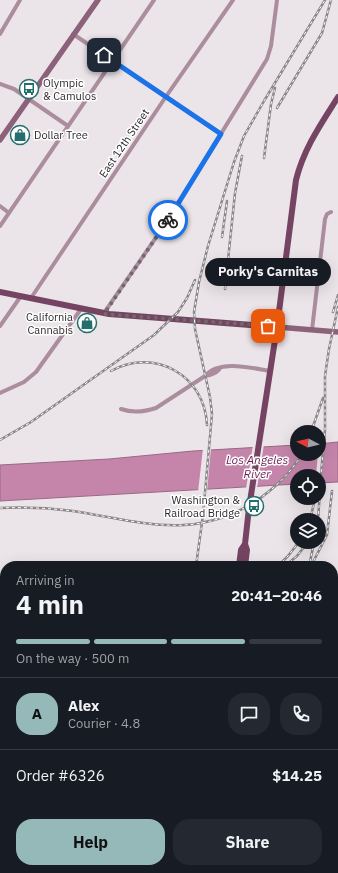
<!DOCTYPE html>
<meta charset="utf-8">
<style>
:root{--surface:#171b24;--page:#242831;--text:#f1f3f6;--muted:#9ea1a6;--line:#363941;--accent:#95b8b9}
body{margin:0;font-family:"IBM Plex Sans",sans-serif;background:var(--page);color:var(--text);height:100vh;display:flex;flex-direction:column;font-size:15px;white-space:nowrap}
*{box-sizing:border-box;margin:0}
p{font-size:13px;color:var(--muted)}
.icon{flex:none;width:22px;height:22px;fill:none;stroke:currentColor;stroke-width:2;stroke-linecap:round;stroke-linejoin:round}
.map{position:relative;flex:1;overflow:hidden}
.panel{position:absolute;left:0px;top:561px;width:338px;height:312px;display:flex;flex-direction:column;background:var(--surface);border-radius:16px 16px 0 0;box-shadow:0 4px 16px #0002}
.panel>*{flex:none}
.needle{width:26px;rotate:277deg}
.buttons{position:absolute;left:290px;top:425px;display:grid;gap:8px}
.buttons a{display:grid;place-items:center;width:36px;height:36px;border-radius:50%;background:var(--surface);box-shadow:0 4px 16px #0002;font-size:20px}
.pin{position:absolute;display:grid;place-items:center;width:34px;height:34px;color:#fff;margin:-17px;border-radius:8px;box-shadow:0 2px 6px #0006}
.courier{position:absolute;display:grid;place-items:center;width:40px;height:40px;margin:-20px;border:3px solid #1a73e8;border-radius:50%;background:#fff;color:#222;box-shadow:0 1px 5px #0007}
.bubble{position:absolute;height:28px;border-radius:14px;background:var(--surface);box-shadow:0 4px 16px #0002;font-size:13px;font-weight:800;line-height:28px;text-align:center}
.headline em{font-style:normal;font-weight:800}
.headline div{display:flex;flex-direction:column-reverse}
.headline{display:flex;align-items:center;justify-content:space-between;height:68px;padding:0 16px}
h1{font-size:26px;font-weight:800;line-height:30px}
.bar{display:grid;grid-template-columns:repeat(4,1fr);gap:6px 4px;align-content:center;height:48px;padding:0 16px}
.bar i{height:5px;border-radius:3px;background:var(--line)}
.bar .current{background:var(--accent)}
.bar p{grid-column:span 4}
.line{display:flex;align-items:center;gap:10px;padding:0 16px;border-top:1px solid var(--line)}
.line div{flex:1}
.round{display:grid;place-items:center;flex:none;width:42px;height:42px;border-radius:16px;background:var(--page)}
.button{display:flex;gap:8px;margin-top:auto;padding:8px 16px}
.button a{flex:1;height:46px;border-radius:16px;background:var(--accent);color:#111;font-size:16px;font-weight:800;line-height:46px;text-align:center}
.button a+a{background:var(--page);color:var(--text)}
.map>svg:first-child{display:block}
.water{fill:#c585ab;stroke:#976984}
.pier{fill:#ebe4e8}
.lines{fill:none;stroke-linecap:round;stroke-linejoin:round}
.street{stroke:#ab8d9e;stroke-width:4}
.secondary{stroke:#8c627b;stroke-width:5.5}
.primary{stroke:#754462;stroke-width:6}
.rail-casing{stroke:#8b8689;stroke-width:2.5}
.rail{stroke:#fff;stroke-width:1;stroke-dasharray:3;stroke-linecap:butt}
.done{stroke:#6f6a6c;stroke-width:4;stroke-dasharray:0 7.2}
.route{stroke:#1a73e8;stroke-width:5}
.labels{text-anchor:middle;stroke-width:3;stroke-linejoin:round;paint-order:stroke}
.poi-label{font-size:11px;fill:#2c292a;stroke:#fff;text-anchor:start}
.street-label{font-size:11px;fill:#2c292a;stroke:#fff}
.water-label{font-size:12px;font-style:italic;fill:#6b1e52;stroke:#fff}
</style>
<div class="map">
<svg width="338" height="873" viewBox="0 0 338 873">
<rect width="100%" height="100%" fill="#ebe4e8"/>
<!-- water -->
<path class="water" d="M338 442V482L319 483V476H297V484L0 501V465L109 459 193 451 297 445V454H319V444Z"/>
<!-- pier -->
<path class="pier" d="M319 441H325L321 485H319V476H316Z
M264 444 257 488 246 489 253 445Z
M203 448H211L207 491 198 492Z"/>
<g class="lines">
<!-- street -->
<path class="street" d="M0 34 20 0
M73 34 221 134
M0 84 14 89 68 126
M0 206 9 213
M0 226 154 0
M31 298 165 98 233 0
M104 313 166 223 267 59 271 46 277 0
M0 326 21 296
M312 330 325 219 327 214 331 212
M205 376C210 376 218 372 220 368
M0 393 24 382 36 372 81 309
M121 409C132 413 144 412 156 408L205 376C219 359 252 368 270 371
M333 587H338
M333 689 338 690
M333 766 338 716
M0 798 5 799
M0 863 5 864
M45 873 47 868"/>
<!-- secondary -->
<path class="secondary" d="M0 140 98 0
M277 327 338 332
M0 745H5
M0 787 5 778
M333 792 338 793"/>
<!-- primary -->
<path class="primary" d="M0 292 109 314 277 327
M239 566 241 550 245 544
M245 566 247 550 245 544 249 508 277 327 296 180C304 148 321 124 338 97
M121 873 122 868"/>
<!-- rail casing -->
<g class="rail-casing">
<path id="rail" d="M277 108 322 33 331 0
M264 158 271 104 275 88
M222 237 227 201
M225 289 235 193 242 156
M333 312 338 295
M111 371C154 347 205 375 207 425
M311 432 323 398
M0 440 31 422 154 335 178 312 187 298 195 280
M319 496 325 430V376L329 349 338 307
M0 508C24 507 49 508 73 511 139 521 191 541 253 503 273 490 290 474 302 454
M310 520 315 499
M318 520 320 491
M310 562 314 542
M196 566 203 515 212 414 210 397 195 329 194 312 199 282 208 246 234 162 244 136 264 101 325 0
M278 566 288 556 299 542
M285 566 297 556 308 542
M311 566 327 535 332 491
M333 660 338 664
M333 764 338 765
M169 868 171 873
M179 868 180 873"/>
</g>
<!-- rail -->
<use href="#rail" class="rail"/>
</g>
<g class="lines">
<!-- done -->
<path class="done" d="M168 220 104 314 268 326"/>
<!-- route -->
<path class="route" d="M104 55 221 134 168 220"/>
</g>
<!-- icons -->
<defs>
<g id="bus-ring" transform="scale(1)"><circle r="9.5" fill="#fff" stroke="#246f6e" stroke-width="1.5"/><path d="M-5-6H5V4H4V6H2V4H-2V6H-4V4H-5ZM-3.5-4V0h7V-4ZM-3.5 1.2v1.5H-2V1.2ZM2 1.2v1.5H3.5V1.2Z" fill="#246f6e"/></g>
<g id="shop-ring" transform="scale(1)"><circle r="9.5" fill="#fff" stroke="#246f6e" stroke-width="1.5"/><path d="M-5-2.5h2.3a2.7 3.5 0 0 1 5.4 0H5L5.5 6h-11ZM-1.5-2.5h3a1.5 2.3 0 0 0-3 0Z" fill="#246f6e"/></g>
</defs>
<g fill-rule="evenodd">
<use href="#bus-ring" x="29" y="89"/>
<use href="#shop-ring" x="20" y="135"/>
<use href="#shop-ring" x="87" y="323"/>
<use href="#bus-ring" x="254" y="506"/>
</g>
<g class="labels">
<!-- poi labels -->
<g class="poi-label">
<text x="43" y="87">Olympic<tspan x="43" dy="13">&amp; Camulos</tspan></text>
<text x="34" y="139">Dollar Tree</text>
<text x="73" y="321" text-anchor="end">California<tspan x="73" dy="13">Cannabis</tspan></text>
<text x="240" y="504" text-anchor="end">Washington &amp;<tspan x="240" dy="13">Railroad Bridge</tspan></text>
</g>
<!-- street labels -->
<g class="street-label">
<text transform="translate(124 143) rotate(-56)" y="4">East 12th Street</text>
</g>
<!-- water labels -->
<g class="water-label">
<text x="257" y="464">Los Angeles<tspan x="257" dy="14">River</tspan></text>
</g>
</g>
</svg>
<div class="buttons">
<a><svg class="needle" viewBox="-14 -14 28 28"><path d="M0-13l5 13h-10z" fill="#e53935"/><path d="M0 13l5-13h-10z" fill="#9ea1a6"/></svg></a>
<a><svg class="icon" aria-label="locate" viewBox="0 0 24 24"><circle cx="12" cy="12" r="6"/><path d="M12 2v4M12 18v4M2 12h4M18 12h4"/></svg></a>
<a><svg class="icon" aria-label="layers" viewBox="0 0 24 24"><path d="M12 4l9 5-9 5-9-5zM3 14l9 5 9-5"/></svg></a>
</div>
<div class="pin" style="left:268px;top:326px;background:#ea580c"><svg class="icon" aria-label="bag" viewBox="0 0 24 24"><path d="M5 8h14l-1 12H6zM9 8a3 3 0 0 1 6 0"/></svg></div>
<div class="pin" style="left:104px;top:55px;background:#1f2937"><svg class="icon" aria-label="home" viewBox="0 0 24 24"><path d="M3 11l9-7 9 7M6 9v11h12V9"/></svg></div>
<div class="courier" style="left:168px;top:220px"><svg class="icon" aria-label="bike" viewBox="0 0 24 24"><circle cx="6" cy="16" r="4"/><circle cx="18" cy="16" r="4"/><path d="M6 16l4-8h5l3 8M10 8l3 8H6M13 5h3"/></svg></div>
<div class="bubble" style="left:205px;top:258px;width:126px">Porky's Carnitas</div>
<section class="panel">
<div class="headline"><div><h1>4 min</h1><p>Arriving in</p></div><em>20:41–20:46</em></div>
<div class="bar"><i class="current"></i><i class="current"></i><i class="current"></i><i></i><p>On the way · 500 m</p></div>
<div class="line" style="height:72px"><b class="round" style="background:var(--accent);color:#111">A</b><div><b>Alex</b><p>Courier · 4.8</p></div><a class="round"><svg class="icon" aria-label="chat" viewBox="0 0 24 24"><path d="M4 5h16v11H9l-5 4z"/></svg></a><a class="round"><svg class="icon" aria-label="phone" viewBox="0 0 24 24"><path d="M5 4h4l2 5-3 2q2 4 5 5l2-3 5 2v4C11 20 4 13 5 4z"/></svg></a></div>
<div class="line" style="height:52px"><div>Order #6326</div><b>$14.25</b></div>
<div class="button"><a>Help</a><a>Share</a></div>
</section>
</div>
